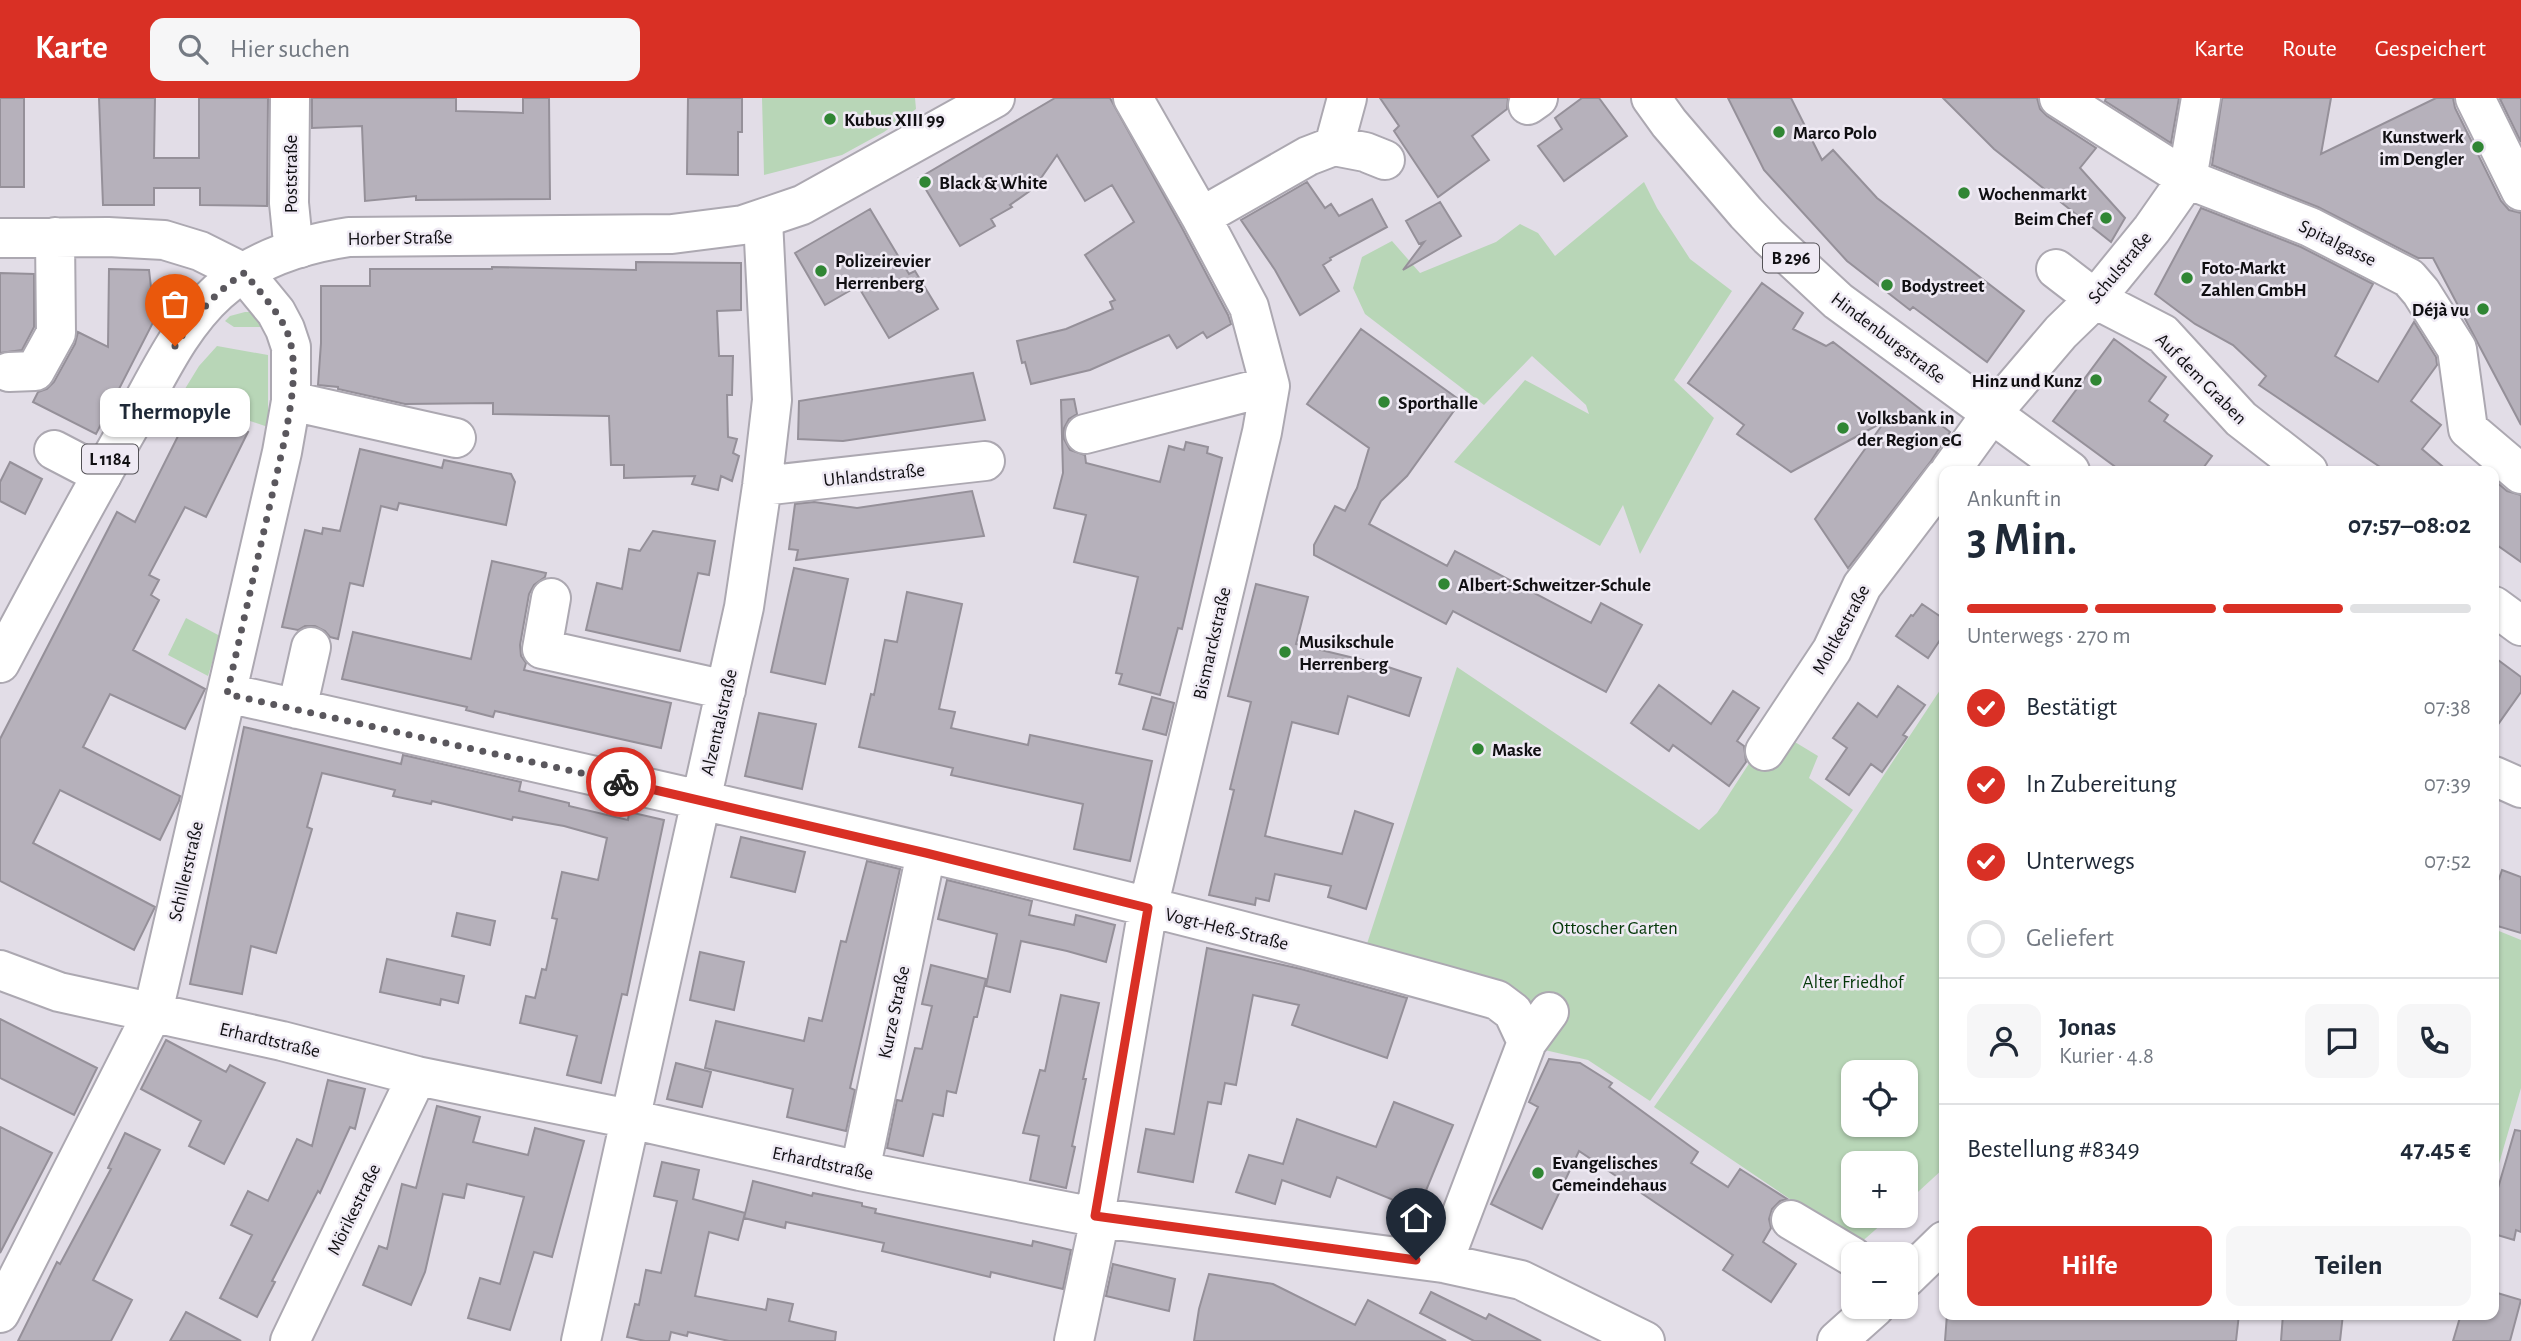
<!DOCTYPE html>
<html lang="de">
<meta charset="utf-8">
<style>
:root{--surface:#fff;--page:#f6f6f7;--text:#1f2937;--muted:#747a83;--line:#e0e1e3;--accent:#d93025}
body{margin:0;font-family:"Alegreya Sans",sans-serif;background:var(--page);color:var(--text);height:100vh;display:flex;flex-direction:column;font-size:26px;white-space:nowrap}
*{box-sizing:border-box;margin:0}
p{font-size:23px;color:var(--muted)}
.icon{flex:none;width:38px;height:38px;fill:none;stroke:currentColor;stroke-width:2;stroke-linecap:round;stroke-linejoin:round}
.map{position:relative;flex:1;overflow:hidden}
.sheet{position:absolute;left:1939px;top:368px;width:560px;height:854px;display:flex;flex-direction:column;background:var(--surface);border-radius:14px;box-shadow:0 2px 5px #0004}
.sheet>*{flex:none}
.controls{position:absolute;left:1841px;top:962px;display:grid;gap:14px}
.controls a{display:grid;place-items:center;width:77px;height:77px;border-radius:14px;background:var(--surface);box-shadow:0 2px 5px #0004;font-size:35px}
.pin{position:absolute;display:grid;place-items:center;width:60px;height:60px;color:#fff;margin:-72px -30px;border-radius:50% 50% 50% 0;rotate:-45deg;box-shadow:0 0 7px #0007}
.pin .icon{rotate:45deg}
.courier{position:absolute;display:grid;place-items:center;width:70px;height:70px;margin:-35px;border:5px solid #d93025;border-radius:50%;background:#fff;color:#222;box-shadow:0 2px 9px #0007}
.bubble{position:absolute;height:49px;border-radius:14px;background:var(--surface);box-shadow:0 2px 5px #0004;font-size:23px;font-weight:600;line-height:49px;text-align:center}
.summary em{font-style:normal;font-weight:600}
.summary div{display:flex;flex-direction:column-reverse}
.summary{display:flex;align-items:center;justify-content:space-between;height:119px;padding:0 28px}
h1{font-size:46px;font-weight:600;line-height:52px}
.bar{display:grid;grid-template-columns:repeat(4,1fr);gap:10px 7px;align-content:center;height:84px;padding:0 28px}
.bar i{height:9px;border-radius:5px;background:var(--line)}
.bar .active{background:var(--accent)}
.bar p{grid-column:span 4}
.line{display:flex;align-items:center;gap:18px;padding:0 28px;border-top:2px solid var(--line)}
.line div{flex:1}
.round{display:grid;place-items:center;flex:none;width:74px;height:74px;border-radius:14px;background:var(--page)}
ol{padding:0 28px;list-style:none}
li{display:flex;align-items:center;gap:21px;height:77px}
li p{margin-inline-start:auto}
li .icon{padding:7px;border-radius:50%;background:var(--accent);color:#fff;stroke-width:4}
li:last-child{color:var(--muted)}
li i{width:38px;height:38px;border:4px solid var(--line);border-radius:50%}
.action{display:flex;gap:14px;margin-top:auto;padding:14px 28px}
.action a{flex:1;height:80px;border-radius:14px;background:var(--accent);color:#fff;font-size:28px;font-weight:600;line-height:80px;text-align:center}
.action a+a{background:var(--page);color:var(--text)}
header{display:flex;align-items:center;gap:42px;box-sizing:border-box;height:98px;padding:0 35px;background:var(--accent);color:#fff}
header strong{font-size:33px}
nav{display:flex;gap:38px;margin-inline-start:auto;font-size:24px}
.search{width:490px;height:63px;background:var(--page);display:flex;align-items:center;gap:18px;box-sizing:border-box;padding:0 24px;border-radius:14px;color:var(--muted);font-size:26px}
.map>svg:first-child{display:block}
.green{fill:#b8d6b7;fill-rule:evenodd}
.building{fill:#b6b1bb;stroke:#959099;stroke-width:2}
.lines{fill:none;stroke-linecap:round;stroke-linejoin:round}
.minor-casing{stroke:#aca8b1;stroke-width:42}
.major-casing{stroke:#aca8b1;stroke-width:42}
.minor{stroke:#fff;stroke-width:38}
.major{stroke:#fff;stroke-width:38}
.done{stroke:#5a575d;stroke-width:7;stroke-dasharray:0 12.6}
.route{stroke:#d93025;stroke-width:9}
.poi-dot{fill:#308634;stroke:#efeaf4;stroke-width:2.5}
.labels{text-anchor:middle;stroke-width:5;stroke-linejoin:round;paint-order:stroke}
.shield{fill:#efeaf4;stroke:#535156;stroke-width:2}
.shield-label{font-size:18px;font-weight:bold;fill:#100f12}
.poi-label{font-size:19px;font-weight:bold;fill:#100f12;stroke:#efeaf4;text-anchor:start}
.street-label{font-size:19px;fill:#100f12;stroke:#efeaf4}
.park-label{font-size:19px;fill:#053809;stroke:#efeaf4}
</style>
<header>
<strong>Karte</strong>
<div class="search"><svg class="icon" aria-label="search" viewBox="0 0 24 24"><circle cx="10" cy="10" r="6"/><path d="M15 15l6 6"/></svg>Hier suchen</div>
<nav><a>Karte</a><a>Route</a><a>Gespeichert</a></nav>
</header>
<div class="map">
<svg width="2521" height="1243" viewBox="0 0 2521 1243">
<rect width="100%" height="100%" fill="#e2dde7"/>
<!-- green -->
<path class="green" d="M762 0H915L916 11 884 34 842 57 764 77Z
M1644 84 1657 110 1690 161 1732 193 1674 282 1714 320 1640 456 1623 407 1600 448 1454 364 1525 282 1589 316 1586 307 1532 258 1484 307 1365 216 1353 190 1362 159 1392 143 1420 175 1496 144 1520 126 1538 135 1555 158Z
M245 214H253L263 229H234L225 223 230 218Z
M217 248 268 257V329L180 299 199 268Z
M186 520 220 538 208 578 168 557Z
M1457 569 1699 732 1717 715 1772 630 1818 658 1809 680 1853 712 1650 1003 1588 962 1536 950 1508 898 1364 855Z
M1944 586V1070L1906 1105V1066H1853V1118H1891L1858 1147 1654 1009 1837 748ZM1853 975H1906V1027H1853Z
M2494 831 2521 842V990L2496 1076 2494 1075Z"/>
<!-- building -->
<path class="building" d="M0 0H24V89H0Z
M99 0H155L154 60H199V0H268L267 108 200 107V90H154V107H103Z
M312 0H456V13L523 15V0H549L550 101 416 102V98L365 103 362 28 312 30Z
M688 0H742V34H738V77L687 76Z
M1055 0H1110L1182 130 1228 217 1231 226 1207 240 1203 234 1177 250 1169 237 1090 272 1031 286 1025 264 1022 265 1017 243 1066 231 1113 211 1110 204 1115 202 1085 157 1134 124 1112 87 1085 103 1057 57 1034 90 1010 107 1012 109 991 121 995 128 960 148 919 80Z
M1380 0H1508L1507 11 1472 38 1489 62 1438 99 1394 33 1399 28Z
M1582 0H1599L1627 38 1564 83 1538 48 1562 31 1555 20Z
M1728 0H1791L1822 62 1833 52 1877 100 2024 213 1987 264 1913 209 1910 212 1847 163 1764 72Z
M1943 0H2037L2040 11 2047 18 2096 50 2080 70 2125 120 2111 144 1994 51Z
M2106 0H2179L2171 45 2105 3Z
M2222 0H2331L2321 56 2436 0H2453L2455 10 2501 103 2509 112 2521 115V327L2433 160H2418L2318 109 2212 67Z
M2503 0H2521V44L2500 1Z
M1307 84 1325 110 1331 106 1339 118 1372 101 1387 129 1330 160 1331 162 1323 167 1339 193 1300 217 1275 172 1241 122Z
M1440 104 1461 138 1403 172 1424 144 1419 146 1406 123Z
M2201 110 2301 149 2373 186 2335 258 2378 284 2414 224 2436 259 2437 267 2411 303 2441 327 2422 351 2448 373H2386L2259 287 2266 278 2233 247 2195 226 2155 196Z
M870 111 909 176 915 173 938 211 889 240 858 188 825 207 795 155Z
M636 164 741 165V212L717 213 719 258H733L732 297H727L728 339 737 341 733 355 739 358 732 383 721 378 718 392 692 386 695 378 624 380V367H611L609 318 493 316V305L405 306 338 291V289L318 287 321 245V188H370V171H492V169L636 172Z
M109 171 149 172 151 189 164 203 96 336 33 304 38 294 47 291 54 284 75 246 78 234 108 249Z
M0 175 34 176V229L22 252 0 255Z
M1762 185 1803 215 1793 231 1826 248 1833 244 1950 334 1931 363 1848 470 1815 421 1885 323 1791 374 1737 336 1744 327 1688 285Z
M1361 231 1461 303 1407 378 1381 403 1369 426 1447 468 1455 453 1591 525 1601 505 1642 527 1606 594 1453 513 1446 526 1314 457V447L1335 408 1345 413 1357 390 1369 350 1307 306Z
M2114 241 2166 279 2149 303 2168 317 2164 323 2212 358 2201 373H2121L2053 323Z
M973 275 985 322 843 343 798 341 799 303Z
M1074 301 1077 316 1069 321 1064 330V341L1070 352 1085 357 1086 365 1160 384 1169 348 1184 352 1186 344 1208 349 1207 355 1222 360 1182 531 1178 530 1160 597 1119 586 1122 576 1116 575 1138 479 1074 464 1086 417 1054 410 1063 375 1061 302Z
M194 306 248 334 206 419 185 409 149 477 159 482 151 497 159 502 133 552 205 591 185 631 110 596 83 649 180 698 179 703 160 742 60 692 33 745 155 809 134 852 0 783V641L117 414 135 424Z
M360 351 442 370 444 362 511 376 515 384 506 427 399 405 397 412 381 408 363 488 350 485 338 541 330 539 325 533 315 528H305L298 532 282 529 305 432 322 436 323 430 340 433Z
M10 364 42 381 25 416 0 403V384Z
M2494 382 2507 393 2521 397V464L2494 445Z
M972 393 984 438 796 462 798 452 789 451 795 406 814 404 857 410Z
M653 433 715 443 709 477 698 475 680 553 586 532 597 485 622 491 629 451 640 453Z
M492 463 546 475 545 479 534 487 529 496 520 547 521 558 526 565 524 572 671 605 661 650 495 613 493 619 466 612 467 609 342 581 353 534 471 561Z
M794 470 848 481 825 586 771 574Z
M1256 486 1308 499 1296 546 1379 566 1421 580 1409 618 1348 598 1338 636 1292 624 1265 738 1342 756 1355 713 1393 726 1366 811 1328 799 1331 788 1275 776 1269 803 1256 800 1255 807 1209 797 1234 692 1230 691 1251 604 1228 598Z
M907 494 962 506 939 611 955 614 951 630 1028 647 1030 637 1152 663 1130 763 1074 751 1083 706 951 677 953 670 859 649 871 596 874 597 885 542 897 544Z
M1922 506 1944 521V536L1928 560 1896 538 1911 517 1913 518Z
M2494 559 2521 579V594L2494 632Z
M1659 587 1711 626 1733 593 1759 610 1737 643 1744 648 1746 664 1729 688 1673 647 1669 653 1631 625Z
M1898 588 1925 607 1903 637 1907 639 1882 674 1871 666 1849 697 1826 681 1847 650 1833 640 1858 605 1877 619Z
M1152 599 1174 605 1166 637 1143 631Z
M759 615 816 626 802 691 745 678Z
M244 629 401 666 403 657 521 684 519 693 569 705V708L628 722 629 714 664 722 627 897 622 896 601 985 567 977 577 938 520 925 526 898 535 900 542 871 546 872 557 821 552 820 562 774 598 782 607 740 564 728 513 719 512 722 432 703 431 706 393 698 395 692 322 675 307 729 312 731 276 855 251 848 242 896 190 886Z
M741 739 805 754 795 794 731 779Z
M867 763 900 771 850 990 855 992 846 1033 787 1019 793 991 705 970 716 923 804 943 809 920 822 923 841 843 846 844Z
M2502 772 2521 779V835L2494 827V779L2499 781Z
M947 782 1032 803 1029 817 1074 827 1076 817 1115 827 1106 864 1067 853 1021 843 1010 894 986 888 997 836 938 821Z
M457 815 495 823 490 847 452 838Z
M1207 850 1301 871 1407 900 1387 960 1292 927 1299 907 1253 897 1236 987 1225 985 1221 1006 1208 1004 1193 1084 1138 1074 1146 1031 1174 1036Z
M700 854 744 864 734 912 690 902Z
M387 861 464 878 458 905 441 901 440 907 380 894Z
M931 867 986 881 977 919H974L956 995 947 993 943 1018 933 1016 923 1058 887 1050 897 1002 902 1003 915 950 922 951 932 908 922 906Z
M1061 897 1099 905 1083 981H1086L1072 1048 1075 1049 1066 1090 1030 1082 1039 1038 1023 1035 1040 972 1045 973Z
M0 921 97 970 74 1017 0 980Z
M166 942 226 974 230 967 265 985 224 1066 189 1048 201 1023 141 991Z
M1549 961 1580 965 1612 985 1609 989 1698 1054 1691 1065 1728 1089 1740 1071 1787 1101 1780 1103 1772 1111 1769 1121 1771 1130 1763 1144 1796 1166 1771 1204 1723 1172 1733 1157 1579 1053 1542 1131 1491 1106 1538 1009 1529 1004Z
M676 965 711 974 702 1009 667 1001Z
M328 982 365 991 355 1031 350 1029 320 1095 318 1093 272 1183 275 1184 257 1219 220 1200 252 1137 231 1127 248 1093 268 1103 297 1041 312 1048Z
M1394 1004 1453 1027 1418 1112 1337 1079 1330 1099 1282 1082 1275 1106 1236 1094 1249 1057 1283 1066 1297 1021 1376 1049Z
M437 1008 480 1019 473 1044 528 1057 535 1030 584 1043 552 1159 534 1154 510 1232 468 1220 480 1180 500 1186 524 1099 467 1086 464 1100 443 1096 425 1174 411 1207 363 1187 379 1148 387 1151 402 1086 416 1090Z
M0 1029 52 1055 0 1155Z
M2515 1032 2521 1033V1134L2516 1132 2514 1142 2494 1136V1089L2498 1090Z
M125 1035 160 1052 93 1182 132 1202 111 1243H18L57 1164 60 1166 111 1071 108 1070Z
M662 1064 699 1072 693 1101 745 1115 738 1142 709 1134 695 1198 766 1212 768 1201 793 1206 789 1223 836 1234 835 1243H729L688 1234 687 1238 671 1234 669 1243H645L627 1239 635 1206 639 1207 646 1172 661 1175 677 1103 654 1098Z
M753 1083 812 1098 813 1095 862 1105V1108L876 1111 875 1115 1032 1148 1033 1143 1071 1152 1063 1191 991 1174 990 1179 882 1153 884 1145 786 1124 785 1130 744 1120Z
M1113 1166 1175 1181 1169 1213 1106 1198Z
M1209 1176 1273 1186 1355 1227 1368 1202 1446 1243H1194L1199 1211Z
M1431 1194 1486 1221 1489 1216 1541 1243H1474L1420 1215Z
M2494 1194 2521 1202 2510 1243H2453L2461 1216H2494Z
M186 1214 241 1243H170Z
M1947 1216H2239L2236 1243H1945Z
M2283 1216H2343L2340 1243H2281Z"/>
<g class="lines">
<!-- minor casing -->
<g class="minor-casing">
<path id="minor" d="M290 0 289 105 292 135 300 150
M2059 0 2187 81 2310 129 2409 180 2421 194 2457 251 2468 331 2521 376
M2475 0 2521 93
M1528 7 1538 0
M1334 48 1347 0
M1201 119 1308 58 1334 48 1365 54 1385 62
M0 140 108 139 164 142 200 153 244 175 276 214 285 231 291 249V303L282 354 153 914 0 1215
M2056 171 2095 201 2163 236 2241 321 2308 373
M9 274 35 273 56 235 55 139
M291 303 456 340
M1085 336 1270 288
M54 352 102 377
M1950 373 1992 315 2061 234 2095 201 2152 131 2187 81 2201 0
M762 388 985 363
M551 500 542 551 726 592
M2494 508 2521 528
M227 595C652 691 1078 783 1497 902L1513 914 1527 944 1549 914
M297 611 311 549
M1765 653 1832 552 1862 488 1944 380
M0 872 59 894 282 943 417 978 630 1021 860 1073 1100 1120 1443 1165 1521 1182 1645 1243
M860 1073 926 755
M1095 1118 1148 810 1262 334 1270 288 1249 209 1201 119 1133 0
M1791 1122 1853 1159
M1443 1165 1527 944
M1906 1180 1944 1143
M290 1243 417 978
M581 1243 744 509 762 388 772 302 763 122
M1074 1243 1100 1120
M1837 1243 1875 1209"/>
</g>
<!-- major casing -->
<g class="major-casing">
<path id="major" d="M1651 0 1669 25 1746 115 1769 139 1838 203 2070 373
M0 565C43 484 87 402 133 322 158 278 180 228 218 194 254 161 302 146 349 139L672 136 743 127 802 107 995 0
M2494 678 2521 690"/>
</g>
<!-- minor -->
<use href="#minor" class="minor"/>
<!-- major -->
<use href="#major" class="major"/>
</g>
<g class="lines">
<!-- done -->
<path class="done" d="M175 248C194 219 215 194 244 175 258 191 273 208 284 227 301 260 291 305 285 340L227 596 621 684"/>
<!-- route -->
<path class="route" d="M621 684 926 755 1148 810 1095 1118 1416 1162"/>
</g>
<!-- markers -->
<g class="poi-dot">
<circle cx="830" cy="21" r="7"/>
<circle cx="1779" cy="34" r="7"/>
<circle cx="2478" cy="49" r="7"/>
<circle cx="925" cy="84" r="7"/>
<circle cx="1964" cy="95" r="7"/>
<circle cx="2106" cy="120" r="7"/>
<circle cx="821" cy="173" r="7"/>
<circle cx="2187" cy="180" r="7"/>
<circle cx="1887" cy="187" r="7"/>
<circle cx="2483" cy="211" r="7"/>
<circle cx="2096" cy="282" r="7"/>
<circle cx="1384" cy="304" r="7"/>
<circle cx="1843" cy="330" r="7"/>
<circle cx="1444" cy="486" r="7"/>
<circle cx="1285" cy="554" r="7"/>
<circle cx="1478" cy="651" r="7"/>
<circle cx="1538" cy="1075" r="7"/>
</g>
<g class="labels">
<!-- shield labels -->
<g class="shield">
<rect x="1763" y="145.5" width="56" height="29" rx="5"/>
<rect x="82" y="346.5" width="56" height="29" rx="5"/>
</g>
<g class="shield-label">
<text x="1791" y="166">B 296</text>
<text x="110" y="367">L 1184</text>
</g>
<!-- poi labels -->
<g class="poi-label">
<text x="844" y="28">Kubus XIII 99</text>
<text x="1793" y="41">Marco Polo</text>
<text x="2464" y="45" text-anchor="end">Kunstwerk<tspan x="2464" dy="22">im Dengler</tspan></text>
<text x="939" y="91">Black &amp; White</text>
<text x="1978" y="102">Wochenmarkt</text>
<text x="2092" y="127" text-anchor="end">Beim Chef</text>
<text x="835" y="169">Polizeirevier<tspan x="835" dy="22">Herrenberg</tspan></text>
<text x="2201" y="176">Foto-Markt<tspan x="2201" dy="22">Zahlen GmbH</tspan></text>
<text x="1901" y="194">Bodystreet</text>
<text x="2469" y="218" text-anchor="end">Déjà vu</text>
<text x="2082" y="289" text-anchor="end">Hinz und Kunz</text>
<text x="1398" y="311">Sporthalle</text>
<text x="1857" y="326">Volksbank in<tspan x="1857" dy="22">der Region eG</tspan></text>
<text x="1458" y="493">Albert-Schweitzer-Schule</text>
<text x="1299" y="550">Musikschule<tspan x="1299" dy="22">Herrenberg</tspan></text>
<text x="1492" y="658">Maske</text>
<text x="1552" y="1071">Evangelisches<tspan x="1552" dy="22">Gemeindehaus</tspan></text>
</g>
<!-- street labels -->
<g class="street-label">
<text transform="translate(290 76) rotate(-90)" y="7">Poststraße</text>
<text transform="translate(400 139) rotate(-1)" y="7">Horber Straße</text>
<text transform="translate(2338 144) rotate(26)" y="7">Spitalgasse</text>
<text transform="translate(2119 169) rotate(-50)" y="7">Schulstraße</text>
<text transform="translate(1889 239) rotate(37)" y="7">Hindenburgstraße</text>
<text transform="translate(2202 280) rotate(45)" y="7">Auf dem Graben</text>
<text transform="translate(874 376) rotate(-6)" y="7">Uhlandstraße</text>
<text transform="translate(1840 531) rotate(-61)" y="7">Moltkestraße</text>
<text transform="translate(1211 545) rotate(-77)" y="7">Bismarckstraße</text>
<text transform="translate(718 624) rotate(-77)" y="7">Alzentalstraße</text>
<text transform="translate(185 773) rotate(-77)" y="7">Schillerstraße</text>
<text transform="translate(1227 830) rotate(14)" y="7">Vogt-Heß-Straße</text>
<text transform="translate(893 914) rotate(-78)" y="7">Kurze Straße</text>
<text transform="translate(270 941) rotate(13)" y="7">Erhardtstraße</text>
<text transform="translate(823 1064) rotate(12)" y="7">Erhardtstraße</text>
<text transform="translate(353 1111) rotate(-64)" y="7">Mörikestraße</text>
</g>
<!-- park labels -->
<g class="park-label">
<text x="1615" y="836">Ottoscher Garten</text>
<text x="1853" y="890">Alter Friedhof</text>
</g>
</g>
</svg>
<div class="controls">
<a><svg class="icon" aria-label="locate" viewBox="0 0 24 24"><circle cx="12" cy="12" r="6"/><path d="M12 2v4M12 18v4M2 12h4M18 12h4"/></svg></a>
<a>+</a>
<a>−</a>
</div>
<div class="pin" style="left:175px;top:248px;background:#ea580c"><svg class="icon" aria-label="bag" viewBox="0 0 24 24"><path d="M5 8h14l-1 12H6zM9 8a3 3 0 0 1 6 0"/></svg></div>
<div class="pin" style="left:1416px;top:1162px;background:#1f2937"><svg class="icon" aria-label="home" viewBox="0 0 24 24"><path d="M3 11l9-7 9 7M6 9v11h12V9"/></svg></div>
<div class="courier" style="left:621px;top:684px"><svg class="icon" aria-label="bike" viewBox="0 0 24 24"><circle cx="6" cy="16" r="4"/><circle cx="18" cy="16" r="4"/><path d="M6 16l4-8h5l3 8M10 8l3 8H6M13 5h3"/></svg></div>
<div class="bubble" style="left:100px;top:290px;width:150px">Thermopyle</div>
<section class="sheet">
<div class="summary"><div><h1>3 Min.</h1><p>Ankunft in</p></div><em>07:57–08:02</em></div>
<div class="bar"><i class="active"></i><i class="active"></i><i class="active"></i><i></i><p>Unterwegs · 270 m</p></div>
<ol>
<li><svg class="icon" aria-label="check" viewBox="0 0 24 24"><path d="M5 12l5 5 9-10"/></svg>Bestätigt<p>07:38</p></li>
<li><svg class="icon" aria-label="check" viewBox="0 0 24 24"><path d="M5 12l5 5 9-10"/></svg>In Zubereitung<p>07:39</p></li>
<li><svg class="icon" aria-label="check" viewBox="0 0 24 24"><path d="M5 12l5 5 9-10"/></svg>Unterwegs<p>07:52</p></li>
<li><i></i>Geliefert</li>
</ol>
<div class="line" style="height:126px"><a class="round"><svg class="icon" aria-label="person" viewBox="0 0 24 24"><circle cx="12" cy="8" r="4"/><path d="M4 21q1-7 8-7t8 7"/></svg></a><div><b>Jonas</b><p>Kurier · 4.8</p></div><a class="round"><svg class="icon" aria-label="chat" viewBox="0 0 24 24"><path d="M4 5h16v11H9l-5 4z"/></svg></a><a class="round"><svg class="icon" aria-label="phone" viewBox="0 0 24 24"><path d="M5 4h4l2 5-3 2q2 4 5 5l2-3 5 2v4C11 20 4 13 5 4z"/></svg></a></div>
<div class="line" style="height:91px"><div>Bestellung #8349</div><b>47.45 €</b></div>
<div class="action"><a>Hilfe</a><a>Teilen</a></div>
</section>
</div>
